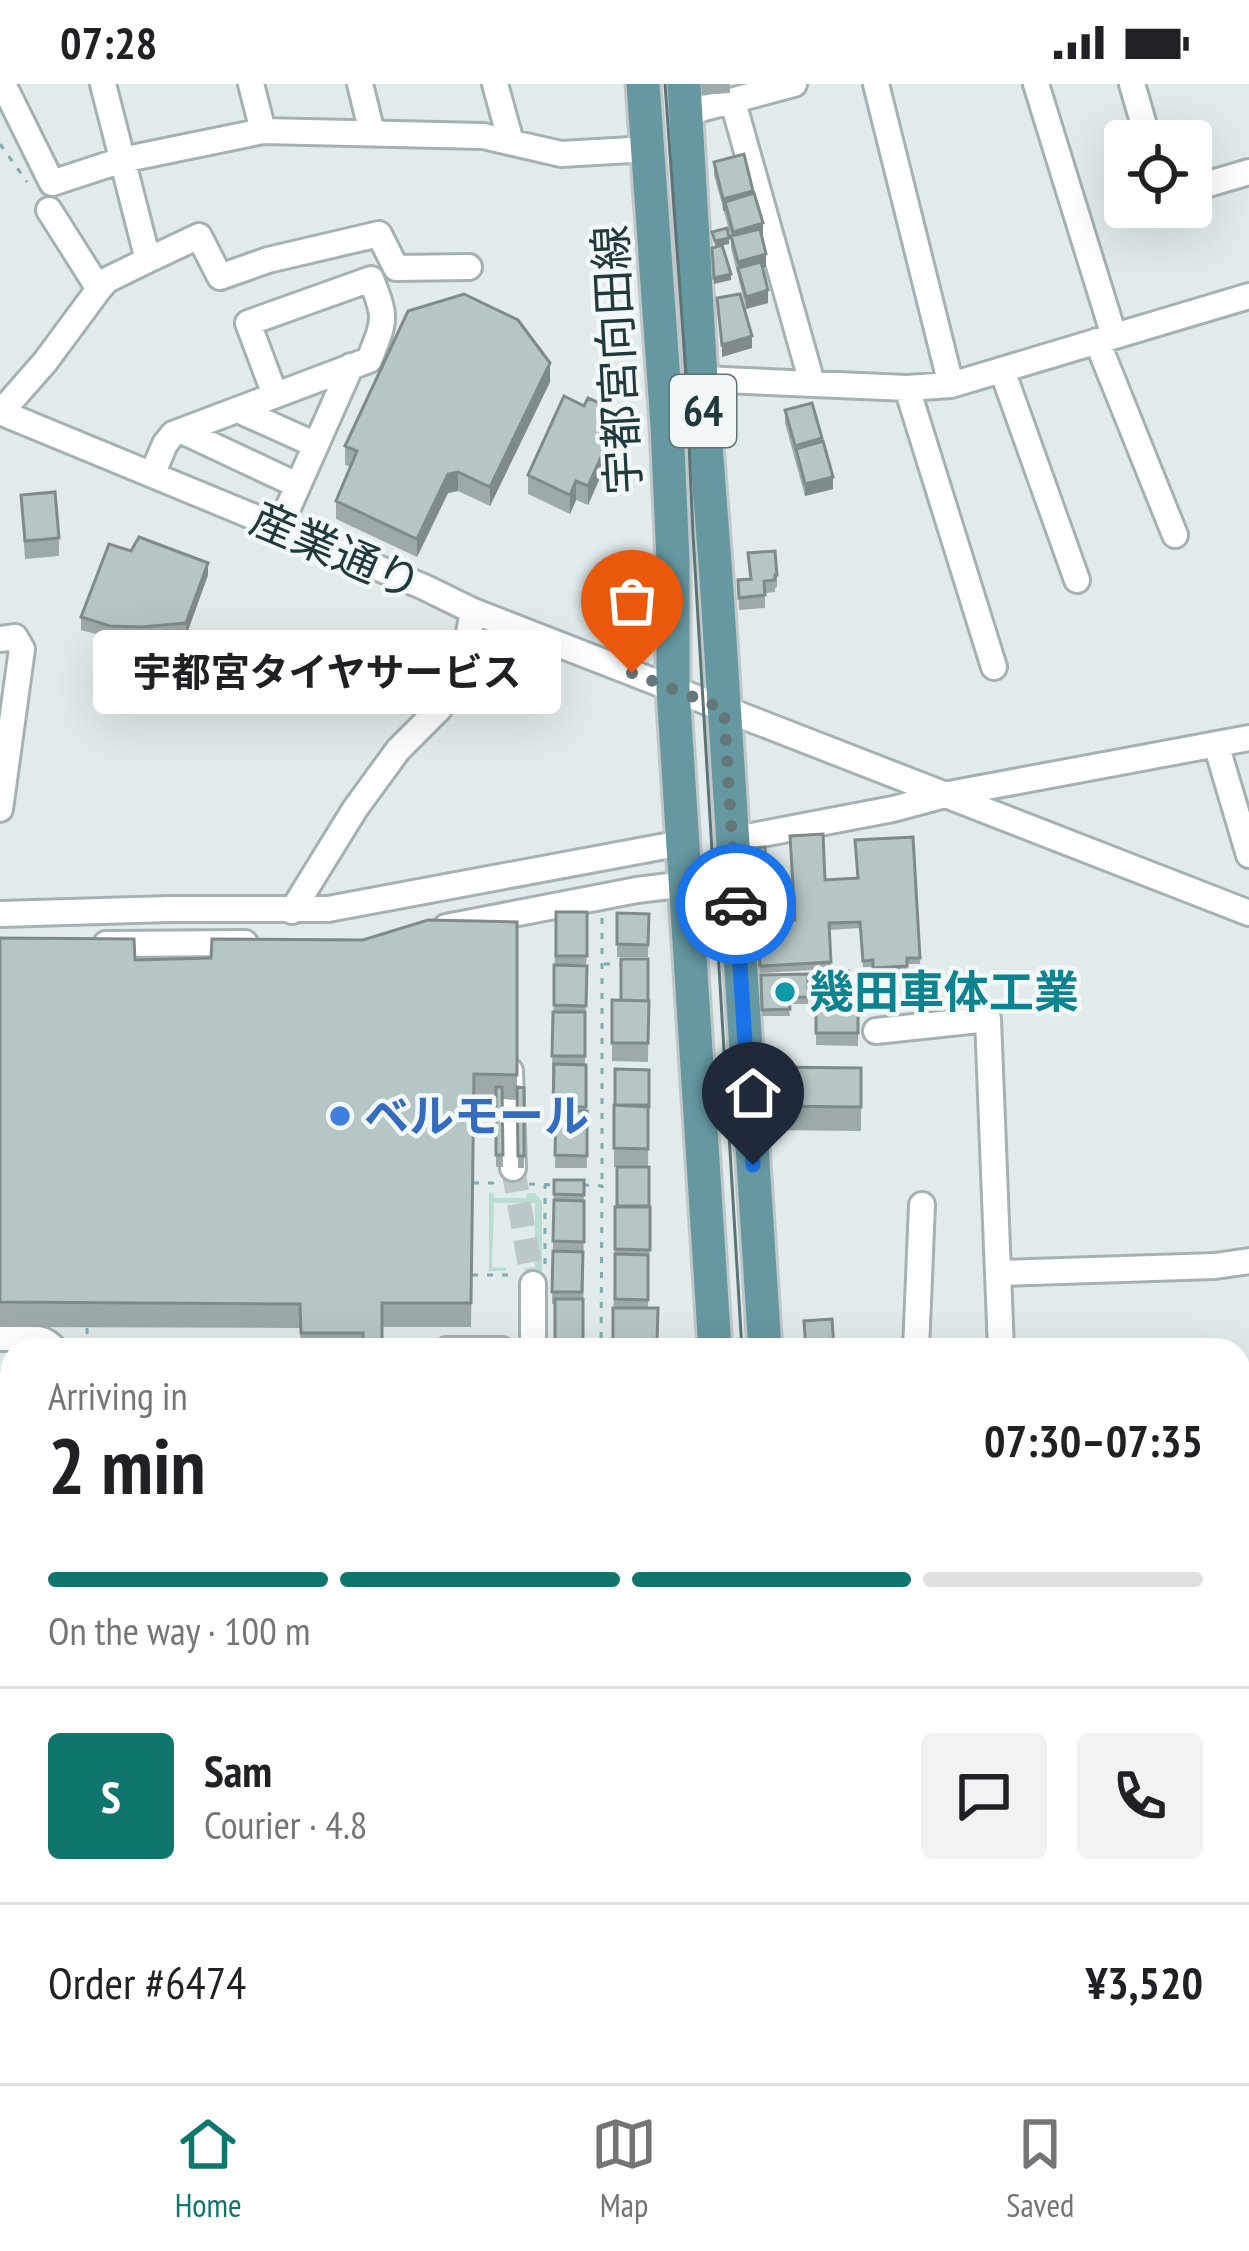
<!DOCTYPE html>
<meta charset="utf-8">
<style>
:root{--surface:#fff;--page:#f2f2f2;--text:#202124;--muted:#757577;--line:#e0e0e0;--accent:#0f766e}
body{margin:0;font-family:"PT Sans Narrow","Noto Sans JP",sans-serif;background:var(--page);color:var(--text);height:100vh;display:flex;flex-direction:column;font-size:45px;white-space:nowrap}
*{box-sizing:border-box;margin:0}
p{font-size:39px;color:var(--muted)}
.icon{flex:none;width:66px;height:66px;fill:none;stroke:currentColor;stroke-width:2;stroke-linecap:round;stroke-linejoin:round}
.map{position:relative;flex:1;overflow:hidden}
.panel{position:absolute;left:0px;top:1254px;width:1251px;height:747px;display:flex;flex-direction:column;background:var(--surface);border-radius:36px 36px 0 0;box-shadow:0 12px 48px #0002}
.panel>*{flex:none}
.fabs{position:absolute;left:1104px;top:36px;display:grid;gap:24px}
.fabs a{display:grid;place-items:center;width:108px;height:108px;border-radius:12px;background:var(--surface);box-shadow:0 12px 48px #0002;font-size:60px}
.pin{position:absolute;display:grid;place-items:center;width:102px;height:102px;color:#fff;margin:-123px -51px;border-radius:50% 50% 50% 0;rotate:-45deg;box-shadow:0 0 12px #0007}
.pin .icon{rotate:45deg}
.courier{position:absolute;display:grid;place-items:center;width:120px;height:120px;margin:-60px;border:9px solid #1a73e8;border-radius:50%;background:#fff;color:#222;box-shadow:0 3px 15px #0007}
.bubble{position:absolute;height:84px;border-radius:12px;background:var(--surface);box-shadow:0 12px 48px #0002;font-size:39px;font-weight:700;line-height:84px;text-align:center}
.headline em{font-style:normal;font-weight:700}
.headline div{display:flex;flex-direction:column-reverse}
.headline{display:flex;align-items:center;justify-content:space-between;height:204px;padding:0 48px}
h1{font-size:78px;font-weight:700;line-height:90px}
.bar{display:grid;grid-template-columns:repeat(4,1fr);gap:18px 12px;align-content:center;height:144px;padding:0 48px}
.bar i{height:15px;border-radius:9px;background:var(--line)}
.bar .on{background:var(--accent)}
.bar p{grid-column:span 4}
.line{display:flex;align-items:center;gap:30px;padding:0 48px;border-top:3px solid var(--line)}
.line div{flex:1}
.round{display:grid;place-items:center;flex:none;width:126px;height:126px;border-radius:12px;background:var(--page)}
.status{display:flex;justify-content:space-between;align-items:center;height:84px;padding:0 60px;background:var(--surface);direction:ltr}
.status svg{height:33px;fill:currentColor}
.menu{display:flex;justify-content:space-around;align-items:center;height:168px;border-top:3px solid var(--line);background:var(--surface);font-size:33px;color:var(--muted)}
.menu a{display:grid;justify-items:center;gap:6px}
.menu .on{color:var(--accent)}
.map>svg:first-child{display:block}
.green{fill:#baddd1}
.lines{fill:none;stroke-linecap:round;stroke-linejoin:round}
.minor-tunnel{stroke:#bbc7c8;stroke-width:24;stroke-dasharray:24 12;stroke-linecap:butt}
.minor-casing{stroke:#a4b2b3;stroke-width:30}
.major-casing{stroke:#c1c7c8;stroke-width:39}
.path{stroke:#81abaf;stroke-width:3;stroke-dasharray:6 9;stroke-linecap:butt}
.minor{stroke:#fff;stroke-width:24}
.major{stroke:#6598a1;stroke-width:33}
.tram{stroke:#5c7477;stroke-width:3}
.wall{fill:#9daaa9}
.shaded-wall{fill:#7f8b8a}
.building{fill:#b6c6c5;stroke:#7f8b8a;stroke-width:3}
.done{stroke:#647779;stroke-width:12;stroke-dasharray:0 21.6}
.route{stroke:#1a73e8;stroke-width:15}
.culture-dot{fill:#0f9aa8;stroke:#f1f8f7;stroke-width:4.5}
.shop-dot{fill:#3f7fe0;stroke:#f1f8f7;stroke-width:4.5}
.labels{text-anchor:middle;stroke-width:9;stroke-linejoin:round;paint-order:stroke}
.shield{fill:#f1f8f7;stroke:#5f7274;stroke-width:3}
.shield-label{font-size:42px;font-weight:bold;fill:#21383c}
.street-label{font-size:45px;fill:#21383c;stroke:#f1f8f7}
.culture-label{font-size:45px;font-weight:bold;fill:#0d838f;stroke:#f1f8f7;text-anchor:start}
.shop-label{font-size:45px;font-weight:bold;fill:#366cbe;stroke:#f1f8f7;text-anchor:start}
</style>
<div class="status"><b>07:28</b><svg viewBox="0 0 49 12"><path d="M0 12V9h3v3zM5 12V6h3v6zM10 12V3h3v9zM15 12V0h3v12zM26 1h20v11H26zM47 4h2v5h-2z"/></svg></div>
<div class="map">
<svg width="1249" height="1999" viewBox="0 0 1249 1999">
<rect width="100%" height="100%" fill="#e1ebeb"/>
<!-- green -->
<path class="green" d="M489 1109H493L494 1114H526L527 1109H535L542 1118V1187H525V1184L535 1183V1119H494L492 1183 506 1184V1187H489Z
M256 1989H317V1999H257Z"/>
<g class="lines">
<!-- minor-tunnel -->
<path class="minor-tunnel" d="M513 1084 533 1200"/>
<!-- minor casing -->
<g class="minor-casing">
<path id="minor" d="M3 0 52 99 122 76 263 47 483 52 561 70 649 65
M251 0 263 47
M360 0 372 49
M495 0 511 58
M876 0 951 301
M1036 0 1114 252
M1132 0 1148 55
M733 18 812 299
M686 29 794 0
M1191 105 1249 88
M1128 124 1133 123
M49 126 99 205
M148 176 199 152 220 193 268 176 379 150 396 184 469 183
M1097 257 1175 451
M1002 286 1077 496
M701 295 907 304 951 301 1249 212
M907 304 994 583
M238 326 316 361
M0 328 424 503 473 527 1249 829
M1 328 45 278 99 205 107 196 148 176 103 0
M182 347 297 401
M152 391 165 360 173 350 369 276C385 236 387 235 371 195L248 239 275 311
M280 442 351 282
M0 555 15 553 22 565 0 725
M1216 660 1249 771
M731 756 893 725 949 710 1249 654
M292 827 355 725 398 666 439 625 469 549 473 527
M0 830 170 825H328L671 761H683
M446 843 637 806 686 800
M106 860 245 859
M876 947 988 935 1001 1266
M510 987 513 1084
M999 1189 1215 1182 1249 1177
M533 1200V1266
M0 1254C19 1254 43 1249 55 1266
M447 1266H502
M916 1266 922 1121
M0 1300H12
M0 1340H12
M0 1360H12
M1239 1363H1249
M0 1643 12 1641
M1239 1781H1249
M0 1849 12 1895
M35 1989 37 1999
M144 1989 146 1999
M246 1989 248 1999
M335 1989V1999
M1015 1989V1999
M1111 1989V1999
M1214 1989V1999
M666 1999 667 1989"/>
</g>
<!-- major casing -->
<g class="major-casing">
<path id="major" d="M643 0 667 341 673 477V605L715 1266
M684 0 701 295 716 493 765 1266
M781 1989V1999
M822 1989 823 1999"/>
</g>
<!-- path -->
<path class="path" d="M0 60 27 98
M602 834V1100
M604 880H624
M473 1099H496
M529 1100 556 1101
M583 1101 602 1102 601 1266
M545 1180V1101
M472 1191H508
M87 1244V1266
M0 1479H2L5 1572 9 1619
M94 1989 96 1999
M195 1989 197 1999
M454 1989V1999
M403 1999V1989"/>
<!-- minor -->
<use href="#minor" class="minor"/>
<!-- major -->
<use href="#major" class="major"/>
<!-- tram -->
<path class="tram" d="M665 0 686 289 693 451 742 1266
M802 1989 803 1999"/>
</g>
<!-- wall -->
<path class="wall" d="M701 0H730V9L702 11Z
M714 78 753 110 763 152H761L766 183 762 184 768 219 746 225 731 164V153L714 91Z
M550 298 490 422 458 407 448 409 417 473 336 435V417L351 383 345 381V362Z
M812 319 833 393V405L805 412 785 339V326Z
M611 343 607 351 610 371 588 421 576 416 570 430 528 410V391Z
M21 411 59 454V472L25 475Z
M748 469 777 491V503L775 504V508L765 509V524L739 526 738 496 750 495Z
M208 491 186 552 141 556 110 554 81 546V533Z
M913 753 920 880H907V888L873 890V883H863L860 844 829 846 831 885 760 889 753 764 769 838 795 836 825 796 857 794Z
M556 828H587L585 981 587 1084H555L556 1035H553L552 984Z
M617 829 649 830 648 873H617Z
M517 838V1003L524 1004V1084H518L517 1016 502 1015 503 1083H496V1015H474L471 1243H382V1266H301L300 1244 0 1243V854L135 876 211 874Z
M819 887H849V922H858V962L816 961V922H819Z
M808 890V920H789L790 932H762L761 891Z
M612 916 649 917 648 978 612 977Z
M770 983 861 984V1047L770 1046Z
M649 986 648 1083 650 1142 648 1224H658L657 1266H613L615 1123H617V1083H614V1021Z
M554 1096H584L583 1264 555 1266V1220H552Z
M1249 1396V1519H1247V1507H1242L1241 1483H1239V1422H1243Z
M0 1415H12V1506L9 1474 0 1475Z
M1 1560 4 1599 0 1600Z
M1239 1719H1249V1774H1243V1762H1239Z
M1239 1872H1249V1907L1239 1908Z
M1239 1919H1249V1999L1239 1994Z
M1071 1989H1098L1093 1990V1994L1099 1999H1072Z
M1172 1989H1198V1998L1194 1999H1204H1173Z"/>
<!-- shaded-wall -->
<path class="shaded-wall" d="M753 107V119L725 118V127H723V115Z
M763 139V152L733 161V148Z
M729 154V160L715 163V157Z
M766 170V183L739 190 738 184V190V178Z
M731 190V196L714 200V194Z
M768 206V219L746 225V213Z
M752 252V264L722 273V261Z
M550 279V298L490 422V403Z
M611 324V343L600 367V348Z
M610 353V371L588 421V402Z
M458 388V407L448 409 417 473V455L448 390Z
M833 393V405L805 412V400Z
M576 397V416L570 430V411Z
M208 479V491L186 552V539Z"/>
<!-- building -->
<path class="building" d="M744 70 753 107 723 115 714 78Z
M754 109 763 139 733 148 725 118Z
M727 144 729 154 715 157 712 148Z
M760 145 766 170 738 178 731 152Z
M722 161 731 190 714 194 712 164Z
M761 178 768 206 746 213 738 184Z
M464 210 518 236 550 279 490 403 458 388 448 390 417 455 336 417 357 367 345 362 408 227Z
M740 210 752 252 722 261 717 214Z
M564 312 584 322 588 314 611 324 600 348 610 353 588 402 576 397 570 411 528 391Z
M812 319 822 354 795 362 785 326Z
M823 357 833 393 805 400 796 365Z
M55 408 59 454 25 457 21 411Z
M139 453 208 479 186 539 141 543 110 542 81 533 109 460 131 467Z
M775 467 777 491H775V496L764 497 765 511 739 514 738 496 751 495 748 469Z
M823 750 825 796 858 794 855 756 913 753 920 874H907V882L873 884V876L863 877 860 838 829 839 831 878 760 882 753 764 765 763 769 838 795 836 790 752Z
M556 828H587V872H556Z
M617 829 649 830 648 861 617 860Z
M428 836 517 838V991L474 990 471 1219H382V1266H363V1249H301L300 1220 0 1218V854L134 855 135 876 211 874 212 855 363 856Z
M621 875H648V917L621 916Z
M554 881 587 882 586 922 554 921Z
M819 887H849V918L819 917Z
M808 890V913L789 914 790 925 762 926 761 891Z
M612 916 649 917 648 959H612Z
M816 922H858V949H816Z
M553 928H585V972H552Z
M554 980 586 981V1023H553Z
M770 983 861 984V1023L770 1022Z
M615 985 649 986V1023L615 1021Z
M496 1003H502L503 1071H496Z
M517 1003 524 1004V1072H518Z
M614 1021H648V1065L614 1064Z
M556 1027H587V1072L555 1071Z
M617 1083H649V1122H617Z
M554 1096H584V1111L554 1110Z
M554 1116 584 1117V1158L553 1157Z
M615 1123H650V1166L615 1165Z
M553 1167 583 1168 582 1208H552Z
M615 1170 648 1171V1216L615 1215Z
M555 1215H583V1257H555Z
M613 1224H658L657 1258 613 1257Z
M832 1235 834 1266H806L804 1237Z
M555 1263 586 1264V1266H555Z
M1243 1396H1249V1464H1239V1422H1243Z
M0 1415H12V1456H0Z
M9 1467H12V1493H11Z
M1241 1477H1249V1507L1247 1506V1494H1242Z
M0 1560 4 1587 0 1588Z
M1239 1719H1249V1761H1243V1750H1239Z
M1239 1872H1249V1895H1239Z
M1239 1919H1249V1950H1239Z
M1239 1954H1249V1982H1239Z
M458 1989H647V1999H458Z
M678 1989H763L764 1999H679Z
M1031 1989H1055V1999H1032Z
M1173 1989H1194V1995H1173Z
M1132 1990H1155V1999H1132Z
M1249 1993V1999H1235V1994Z
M1099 1994V1999H1075V1995Z"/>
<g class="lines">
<!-- done -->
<path class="done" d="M632 589 724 625 736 820"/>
<!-- route -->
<path class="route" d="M736 820 753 1081"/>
</g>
<!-- markers -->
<circle class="culture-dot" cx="785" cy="908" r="12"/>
<circle class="shop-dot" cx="340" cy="1032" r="12"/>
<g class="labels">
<!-- shield labels -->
<rect class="shield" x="670" y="291" width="66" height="72" rx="9"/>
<g class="shield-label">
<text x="703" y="342">64</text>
</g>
<!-- street labels -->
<g class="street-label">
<text transform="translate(617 276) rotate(-93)" y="16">宇都宮向田線</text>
<text transform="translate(336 467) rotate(23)" y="16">産業通り</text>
</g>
<!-- culture labels -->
<g class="culture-label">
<text x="809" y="924">幾田車体工業</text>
</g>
<!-- shop labels -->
<g class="shop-label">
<text x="364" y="1048">ベルモール</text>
</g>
</g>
</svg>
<div class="fabs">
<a><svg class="icon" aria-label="locate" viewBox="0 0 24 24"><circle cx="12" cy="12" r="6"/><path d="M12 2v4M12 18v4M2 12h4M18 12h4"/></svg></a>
</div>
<div class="pin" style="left:632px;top:589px;background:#ea580c"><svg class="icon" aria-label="bag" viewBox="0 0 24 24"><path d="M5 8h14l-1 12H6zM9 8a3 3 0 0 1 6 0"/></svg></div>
<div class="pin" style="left:753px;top:1081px;background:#1f2937"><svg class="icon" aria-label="home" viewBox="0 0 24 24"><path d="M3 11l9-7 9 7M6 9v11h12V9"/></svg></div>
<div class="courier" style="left:736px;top:820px"><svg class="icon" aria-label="car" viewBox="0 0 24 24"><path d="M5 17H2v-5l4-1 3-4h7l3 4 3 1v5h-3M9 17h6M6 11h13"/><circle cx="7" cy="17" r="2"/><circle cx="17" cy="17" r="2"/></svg></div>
<div class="bubble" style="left:93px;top:546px;width:468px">宇都宮タイヤサービス</div>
<section class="panel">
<div class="headline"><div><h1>2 min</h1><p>Arriving in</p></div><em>07:30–07:35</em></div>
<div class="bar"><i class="on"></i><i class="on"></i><i class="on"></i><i></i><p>On the way · 100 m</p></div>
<div class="line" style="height:216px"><b class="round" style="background:var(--accent);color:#fff">S</b><div><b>Sam</b><p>Courier · 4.8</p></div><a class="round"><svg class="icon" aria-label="chat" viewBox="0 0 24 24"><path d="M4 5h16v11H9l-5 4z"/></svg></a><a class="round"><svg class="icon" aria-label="phone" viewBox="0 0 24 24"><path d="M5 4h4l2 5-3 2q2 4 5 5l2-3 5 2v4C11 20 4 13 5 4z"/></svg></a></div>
<div class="line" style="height:156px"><div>Order #6474</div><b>¥3,520</b></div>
</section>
</div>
<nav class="menu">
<a class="on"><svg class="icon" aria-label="home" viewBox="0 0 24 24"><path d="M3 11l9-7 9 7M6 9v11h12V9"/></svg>Home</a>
<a><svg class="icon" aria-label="map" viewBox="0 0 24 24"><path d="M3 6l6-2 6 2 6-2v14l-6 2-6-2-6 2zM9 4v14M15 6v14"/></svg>Map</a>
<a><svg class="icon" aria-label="saved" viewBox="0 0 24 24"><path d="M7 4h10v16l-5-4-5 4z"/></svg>Saved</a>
</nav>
